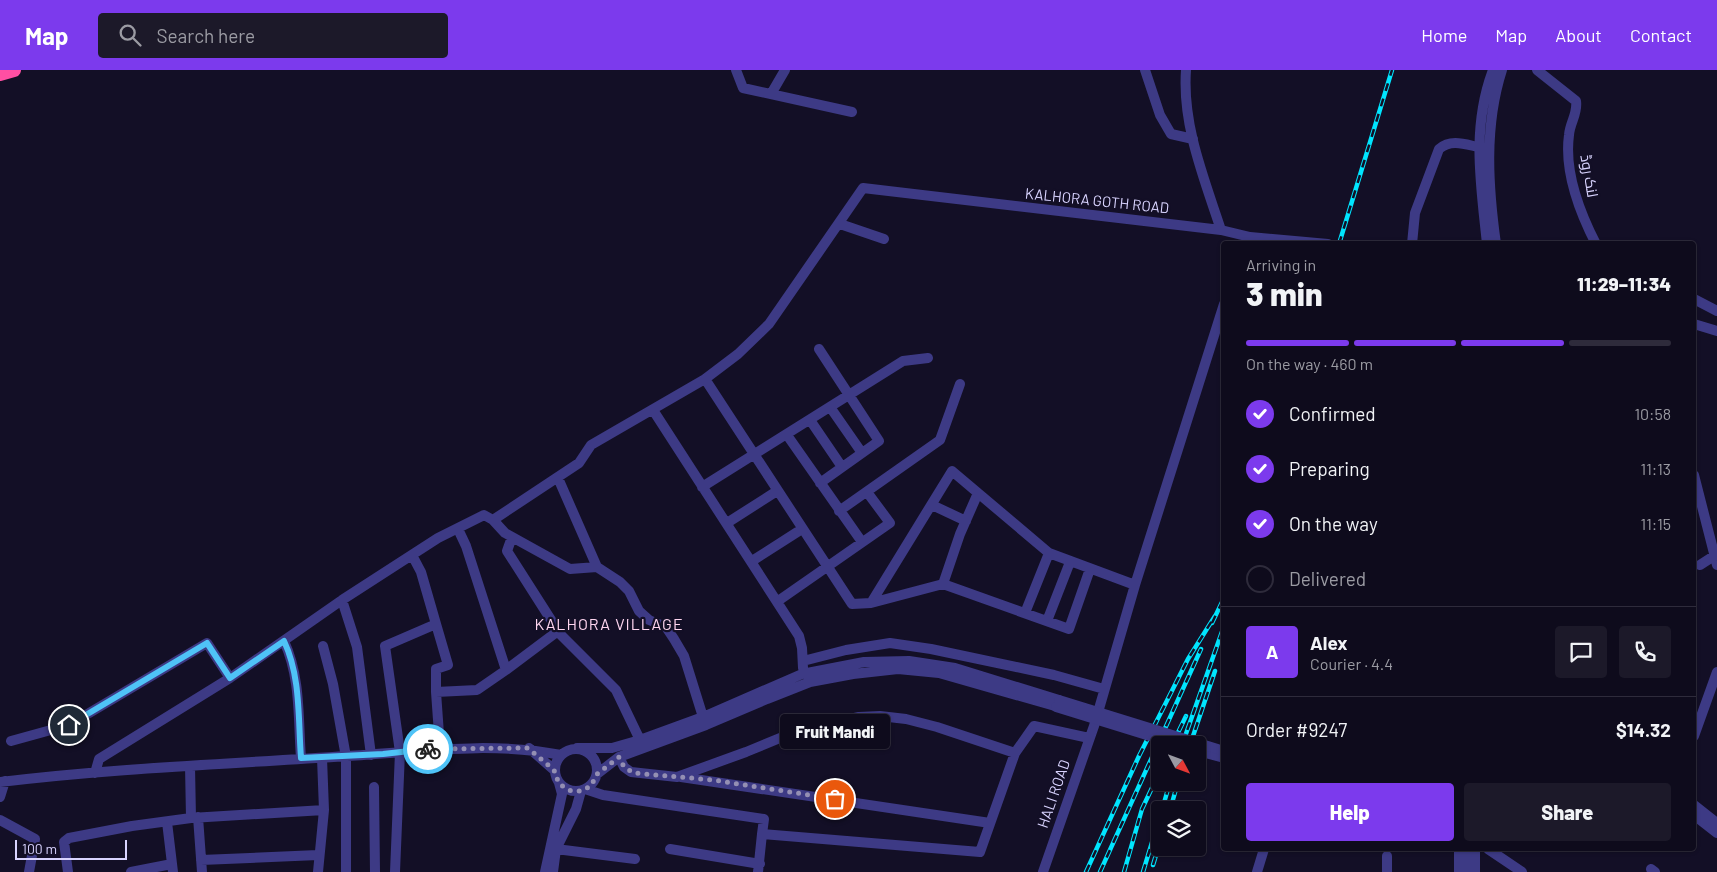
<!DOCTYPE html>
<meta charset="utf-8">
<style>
:root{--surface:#0e0b1c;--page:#1c1929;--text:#f1f3f6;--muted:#9b9ba3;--line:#2e2b3b;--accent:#7c3aed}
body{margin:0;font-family:Barlow,Cairo,sans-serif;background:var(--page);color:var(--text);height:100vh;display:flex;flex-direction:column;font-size:19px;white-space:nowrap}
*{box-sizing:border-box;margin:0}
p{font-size:16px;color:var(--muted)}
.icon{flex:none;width:28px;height:28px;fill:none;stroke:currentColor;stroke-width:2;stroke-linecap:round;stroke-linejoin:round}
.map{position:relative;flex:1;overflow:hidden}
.side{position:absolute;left:1221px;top:171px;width:475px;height:610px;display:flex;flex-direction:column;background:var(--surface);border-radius:5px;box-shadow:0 1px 4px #0004,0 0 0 1px var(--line)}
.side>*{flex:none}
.needle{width:32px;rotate:131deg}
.controls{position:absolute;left:1151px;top:666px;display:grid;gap:10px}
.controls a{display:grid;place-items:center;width:55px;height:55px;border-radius:5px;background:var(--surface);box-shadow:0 1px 4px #0004,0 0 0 1px var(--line);font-size:25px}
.scale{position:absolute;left:15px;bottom:12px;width:112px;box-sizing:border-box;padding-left:5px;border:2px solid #d9d4ff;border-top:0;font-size:14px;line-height:18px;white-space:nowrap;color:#d9d4ff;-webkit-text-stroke:4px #130f26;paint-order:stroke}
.pin{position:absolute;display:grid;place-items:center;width:42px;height:42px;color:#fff;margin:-21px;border:2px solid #fff;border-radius:50%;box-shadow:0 1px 5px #0007}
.courier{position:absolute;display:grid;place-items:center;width:50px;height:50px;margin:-25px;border:4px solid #4fc3f7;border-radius:50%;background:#fff;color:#222;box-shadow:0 1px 6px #0007}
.bubble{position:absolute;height:35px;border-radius:5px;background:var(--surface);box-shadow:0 1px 4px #0004,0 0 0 1px var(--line);font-size:16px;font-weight:800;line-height:35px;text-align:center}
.overview em{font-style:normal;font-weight:800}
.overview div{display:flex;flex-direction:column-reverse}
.overview{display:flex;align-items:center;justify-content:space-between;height:85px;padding:0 25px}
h1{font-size:32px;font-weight:800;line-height:38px}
.bar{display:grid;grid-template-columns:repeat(4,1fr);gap:8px 5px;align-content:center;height:60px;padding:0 25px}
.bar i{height:6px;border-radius:4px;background:var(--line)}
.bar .current{background:var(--accent)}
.bar p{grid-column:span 4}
.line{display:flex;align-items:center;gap:12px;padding:0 25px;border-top:1px solid var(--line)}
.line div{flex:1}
.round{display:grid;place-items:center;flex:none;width:52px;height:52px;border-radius:5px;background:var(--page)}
ol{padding:0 25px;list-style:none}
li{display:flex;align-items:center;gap:15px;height:55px}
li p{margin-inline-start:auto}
li .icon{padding:5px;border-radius:50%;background:var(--accent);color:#fff;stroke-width:4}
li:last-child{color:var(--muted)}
li i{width:28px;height:28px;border:2px solid var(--line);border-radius:50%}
.primary-button{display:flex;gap:10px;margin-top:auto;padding:10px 25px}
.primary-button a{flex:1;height:58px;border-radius:5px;background:var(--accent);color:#fff;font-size:20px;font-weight:800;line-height:58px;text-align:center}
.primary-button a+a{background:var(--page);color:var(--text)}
header{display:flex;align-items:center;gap:30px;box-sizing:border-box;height:70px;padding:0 25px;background:var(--accent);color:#fff}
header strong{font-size:24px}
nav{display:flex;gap:28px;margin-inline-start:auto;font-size:18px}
.search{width:350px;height:45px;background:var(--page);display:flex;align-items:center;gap:12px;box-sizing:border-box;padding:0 18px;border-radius:5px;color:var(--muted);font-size:19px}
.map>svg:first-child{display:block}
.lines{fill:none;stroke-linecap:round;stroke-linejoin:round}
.minor{stroke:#3d3a85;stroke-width:10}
.highway{stroke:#ff4fa3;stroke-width:14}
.rail-casing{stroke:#00e5ff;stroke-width:4.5}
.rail{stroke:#130f26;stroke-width:2.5;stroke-dasharray:8;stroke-linecap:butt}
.minor-bridge{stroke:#3d3a85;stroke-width:10}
.done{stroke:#948fb3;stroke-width:5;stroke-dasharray:0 9}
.route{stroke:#4fc3f7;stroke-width:6}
.labels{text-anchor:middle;stroke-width:4.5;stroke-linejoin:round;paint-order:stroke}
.street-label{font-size:15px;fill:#d9d4ff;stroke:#130f26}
.neighbourhood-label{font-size:16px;letter-spacing:1px;fill:#ffd6f0;stroke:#130f26}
</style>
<header>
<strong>Map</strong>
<div class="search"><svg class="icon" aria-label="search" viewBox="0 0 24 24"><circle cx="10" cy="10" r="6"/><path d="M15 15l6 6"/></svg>Search here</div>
<nav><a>Home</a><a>Map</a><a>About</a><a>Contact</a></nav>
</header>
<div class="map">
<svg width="1717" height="802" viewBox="0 0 1717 802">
<rect width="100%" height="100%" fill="#130f26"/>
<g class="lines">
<!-- minor -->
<path class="minor" d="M736 0 743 18 852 42
M1145 0 1160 45 1171 64 1193 69
M1186 0C1182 55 1204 108 1221 160
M1537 0 1576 31C1578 44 1570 52 1569 65 1564 102 1579 141 1596 174
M771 24 785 0
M840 154 884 169
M1412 174 1415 143 1439 79C1451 69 1464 74 1478 77
M1487 174C1481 115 1471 58 1493 0
M1496 174C1488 116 1484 56 1502 0
M1694 229 1717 241
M1694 254 1717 261
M819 279 879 371 820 413
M705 309 852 534 871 533 943 514 1069 559 1090 499
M830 337 862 383
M653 340 799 566 802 578 803 598
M810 350 842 397
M787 365 862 472
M1694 405 1717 495
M558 408 597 497
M702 417 903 291 928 288
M932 435 966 451
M839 441 940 370 960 314
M727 453 777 421
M512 467 507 481 560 564 616 620 640 670
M752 491 802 459
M1700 495 1717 484
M943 514 960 464 978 423
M342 530 357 577 371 685
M778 531 890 453 867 422
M871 533 952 401 1049 483 1135 515
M1025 543 1049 483
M1047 551 1070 492
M436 554 448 595 436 599V622
M284 571C301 608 298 649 301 688
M323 576 333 614 346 687V802
M803 591 846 580 890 573 931 579 1054 605 1104 619
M506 600 558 561
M703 647 684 586 674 569 666 557 649 550 639 541 629 521 620 512 597 497 570 499 505 463 493 450 579 393 591 375 705 309 738 284 769 254 863 118 1221 160 1250 167 1328 174
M1694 666 1717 602
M11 671 69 655 207 573 230 608
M440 678 436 622 477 620 506 600 466 476 458 459
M529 678 554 700
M577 678H612L640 670 703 647 802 604 864 592 909 591 955 598 1059 630
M555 700a21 21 0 1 1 42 0a21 21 0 1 1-42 0Z
M1198 681 1224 688
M619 687 624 697 631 702 677 707 746 682 797 661 859 647 880 646 906 649 937 657 1015 683
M190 696 191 748
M95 703 99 689 230 608 342 530 438 468 484 445 493 450
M597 704 619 687 706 655 767 629 810 612 853 604 898 599 939 603 1055 636
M681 707 990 753
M0 712C115 698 231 694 347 686 418 682 490 671 561 685
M374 717 375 802
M585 719 603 725 764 749 762 764
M0 727 5 711
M1694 735 1717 753
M1694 745 1717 763
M198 747 202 802
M0 750 35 769 29 802
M167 752 173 802
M556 779 635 789
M670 779 760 794
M1459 779V802
M1475 779V802
M1488 779 1522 802
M1387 786V802
M201 790 318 785
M1651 799 1655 802
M68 802 64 772 69 768 132 756 191 748 324 740
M131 802 172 794
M318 802 324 740 322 688
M395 802 400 682 385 576 436 554 421 502 412 485
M545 802 562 724 559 713
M553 802 556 779 576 739 581 721
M758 802 762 764 980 782 1015 683 1034 656 1089 668
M1043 802 1094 656 1135 515 1224 234
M1257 802 1264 779
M1466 802V779"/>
<!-- highway -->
<path class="highway" d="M0 4 14 0"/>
<!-- rail casing -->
<g class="rail-casing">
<path id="rail" d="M1339 174 1392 0
M1212 553 1224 528
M1172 675 1186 646
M1182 675 1224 556
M1190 675 1215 601
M1162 740 1170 712
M1170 740 1178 712
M1153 795 1160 772
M1086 802 1139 686 1188 589 1215 546
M1100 802 1201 579
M1124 802 1142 739 1160 701
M1143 802 1160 746"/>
</g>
<!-- rail -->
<use href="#rail" class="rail"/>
<!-- minor-bridge -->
<path class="minor-bridge" d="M1059 630 1224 681
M1056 637 1179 675"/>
</g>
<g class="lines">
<!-- done -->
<path class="done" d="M428 679 528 678 554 700 559 714 571 721H581L591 716 597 704 619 687 624 697 634 703 713 710 835 729"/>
<!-- route -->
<path class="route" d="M69 655 207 573 230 608 284 571C301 607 298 649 301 688L383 684 428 679"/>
</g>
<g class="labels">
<!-- street labels -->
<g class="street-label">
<text transform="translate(1589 106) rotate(80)" y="5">لنک روڈ</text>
<text transform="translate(1097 131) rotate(6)" y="5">KALHORA GOTH ROAD</text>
<text transform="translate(1054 724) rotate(-71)" y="5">HALI ROAD</text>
</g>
<!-- neighbourhood labels -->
<g class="neighbourhood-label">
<text x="609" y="560">KALHORA VILLAGE</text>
</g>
</g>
</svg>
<div class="controls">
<a><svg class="needle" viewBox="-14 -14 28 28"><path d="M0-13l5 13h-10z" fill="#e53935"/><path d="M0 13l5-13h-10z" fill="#9b9ba3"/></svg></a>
<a><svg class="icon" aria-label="layers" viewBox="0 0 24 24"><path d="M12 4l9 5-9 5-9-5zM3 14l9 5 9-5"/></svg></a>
</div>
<div class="scale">100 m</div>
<div class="pin" style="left:835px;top:729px;background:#ea580c"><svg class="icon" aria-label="bag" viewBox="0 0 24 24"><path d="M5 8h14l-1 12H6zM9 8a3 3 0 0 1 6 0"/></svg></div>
<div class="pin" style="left:69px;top:655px;background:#1f2937"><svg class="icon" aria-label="home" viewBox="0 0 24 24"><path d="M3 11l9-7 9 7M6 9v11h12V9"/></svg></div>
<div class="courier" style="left:428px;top:679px"><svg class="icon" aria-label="bike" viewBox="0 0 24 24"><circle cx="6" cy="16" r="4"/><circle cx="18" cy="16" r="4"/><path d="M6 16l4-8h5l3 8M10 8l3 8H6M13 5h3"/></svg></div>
<div class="bubble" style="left:780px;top:644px;width:110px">Fruit Mandi</div>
<section class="side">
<div class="overview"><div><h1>3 min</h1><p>Arriving in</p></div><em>11:29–11:34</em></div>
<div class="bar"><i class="current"></i><i class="current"></i><i class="current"></i><i></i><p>On the way · 460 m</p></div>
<ol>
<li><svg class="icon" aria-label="check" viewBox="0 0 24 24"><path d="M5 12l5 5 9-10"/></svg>Confirmed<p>10:58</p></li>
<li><svg class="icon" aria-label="check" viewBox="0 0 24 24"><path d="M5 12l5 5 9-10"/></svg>Preparing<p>11:13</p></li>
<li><svg class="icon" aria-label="check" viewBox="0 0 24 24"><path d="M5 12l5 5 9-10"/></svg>On the way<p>11:15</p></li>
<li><i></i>Delivered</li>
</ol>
<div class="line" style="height:90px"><b class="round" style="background:var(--accent);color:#fff">A</b><div><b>Alex</b><p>Courier · 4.4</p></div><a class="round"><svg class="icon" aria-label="chat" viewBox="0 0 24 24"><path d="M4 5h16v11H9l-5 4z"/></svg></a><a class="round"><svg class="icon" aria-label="phone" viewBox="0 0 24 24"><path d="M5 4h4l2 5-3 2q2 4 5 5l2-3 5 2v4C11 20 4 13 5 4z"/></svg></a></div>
<div class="line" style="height:65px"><div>Order #9247</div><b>$14.32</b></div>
<div class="primary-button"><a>Help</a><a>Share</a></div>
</section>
</div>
